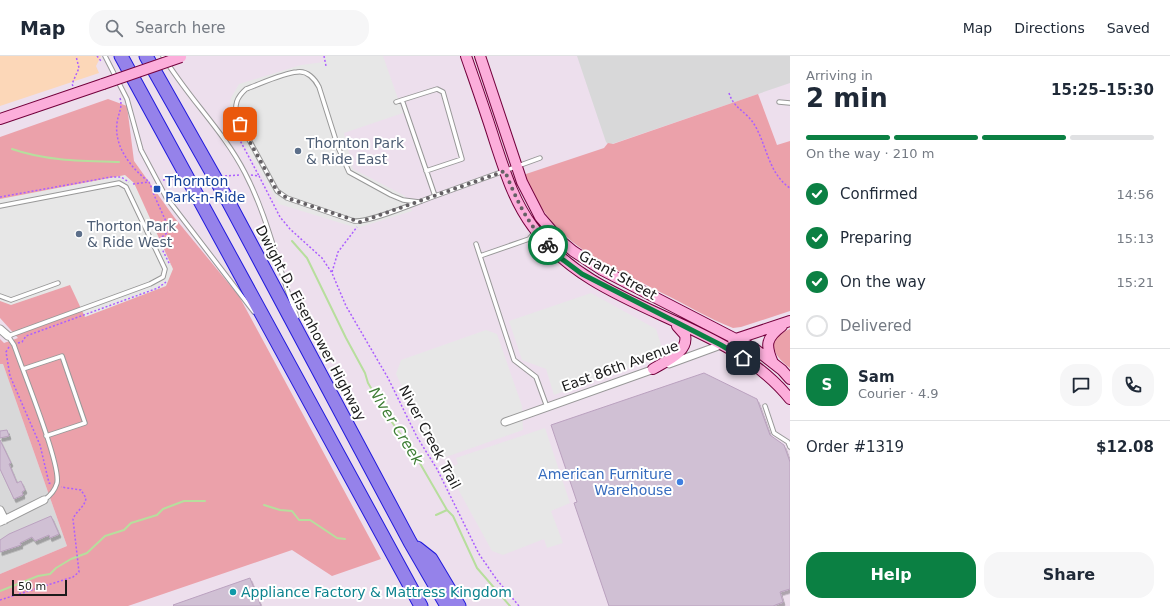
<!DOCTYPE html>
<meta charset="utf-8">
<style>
:root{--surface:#fff;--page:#f6f6f7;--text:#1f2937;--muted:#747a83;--line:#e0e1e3;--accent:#0b8043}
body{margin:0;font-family:"DejaVu Sans",sans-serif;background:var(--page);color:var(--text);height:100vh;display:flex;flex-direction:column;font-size:15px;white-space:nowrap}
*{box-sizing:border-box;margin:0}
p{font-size:13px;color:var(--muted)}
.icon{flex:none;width:22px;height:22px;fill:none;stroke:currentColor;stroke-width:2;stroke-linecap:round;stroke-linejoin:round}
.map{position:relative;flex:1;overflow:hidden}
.details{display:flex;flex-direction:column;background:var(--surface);width:380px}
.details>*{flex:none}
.scale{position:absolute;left:12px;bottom:10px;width:55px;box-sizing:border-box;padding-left:4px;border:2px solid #1b1b1b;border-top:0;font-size:11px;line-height:14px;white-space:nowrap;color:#1b1b1b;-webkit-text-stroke:3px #fff;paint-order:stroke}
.pin{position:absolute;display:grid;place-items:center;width:34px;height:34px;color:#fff;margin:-17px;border-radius:8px;box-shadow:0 2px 6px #0006}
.courier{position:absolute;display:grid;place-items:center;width:40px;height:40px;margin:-20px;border:3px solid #0b8043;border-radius:50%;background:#fff;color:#222;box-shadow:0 1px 5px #0007}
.summary em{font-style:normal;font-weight:700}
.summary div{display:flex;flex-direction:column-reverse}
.summary{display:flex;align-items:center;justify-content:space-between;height:68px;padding:0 16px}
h1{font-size:26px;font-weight:700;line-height:30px}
.bar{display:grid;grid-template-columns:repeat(4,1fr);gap:6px 4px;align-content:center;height:48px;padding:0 16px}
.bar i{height:5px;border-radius:3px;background:var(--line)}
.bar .active{background:var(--accent)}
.bar p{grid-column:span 4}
.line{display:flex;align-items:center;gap:10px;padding:0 16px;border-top:1px solid var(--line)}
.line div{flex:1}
.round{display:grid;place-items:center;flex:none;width:42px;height:42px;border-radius:16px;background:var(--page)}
ol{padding:0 16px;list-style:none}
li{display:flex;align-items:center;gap:12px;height:44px}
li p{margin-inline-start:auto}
li .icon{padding:4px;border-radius:50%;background:var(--accent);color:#fff;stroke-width:4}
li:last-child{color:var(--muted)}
li i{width:22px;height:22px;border:2px solid var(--line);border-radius:50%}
.button{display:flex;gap:8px;margin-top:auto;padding:8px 16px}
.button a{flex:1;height:46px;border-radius:16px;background:var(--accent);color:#fff;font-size:16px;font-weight:700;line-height:46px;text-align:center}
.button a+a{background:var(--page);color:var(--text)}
header{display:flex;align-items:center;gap:24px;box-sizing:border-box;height:56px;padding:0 20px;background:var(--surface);border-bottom:1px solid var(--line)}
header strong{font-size:19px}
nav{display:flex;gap:22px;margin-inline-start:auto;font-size:14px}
.search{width:280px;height:36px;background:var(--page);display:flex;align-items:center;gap:10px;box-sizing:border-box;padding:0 14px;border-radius:16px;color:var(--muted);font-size:15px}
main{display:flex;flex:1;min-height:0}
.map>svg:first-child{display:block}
.residential{fill:#d8d8d9}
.grass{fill:#eba1aa}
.park{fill:#fcd7b8}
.parking{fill:#e7e7e7}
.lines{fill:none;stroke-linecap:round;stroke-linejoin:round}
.stream{stroke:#b7de9d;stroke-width:2}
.building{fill:#d0c0d4;stroke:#baa1bf;filter:url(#shadow)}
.lane-casing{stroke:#989898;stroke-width:5.5}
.street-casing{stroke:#989898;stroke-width:9}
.secondary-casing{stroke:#73003c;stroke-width:12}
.highway-casing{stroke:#211bdc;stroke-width:15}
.path{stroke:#ab5eff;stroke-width:1.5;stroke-dasharray:2 2;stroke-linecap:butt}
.lane{stroke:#fff;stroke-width:3.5}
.street{stroke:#fff;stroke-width:7}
.secondary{stroke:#fcaedb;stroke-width:10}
.highway{stroke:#9582ea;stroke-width:13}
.secondary-bridge-casing{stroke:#73003c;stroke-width:12;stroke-linecap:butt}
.secondary-bridge{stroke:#fcaedb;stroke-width:10}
.done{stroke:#646064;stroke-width:4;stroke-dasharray:0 7.2}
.route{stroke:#0b8043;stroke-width:5}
.service-dot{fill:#5c6f8a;stroke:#fff;stroke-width:1.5}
.transit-dot{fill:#1a4fb4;stroke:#fff;stroke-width:1.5}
.shop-dot{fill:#3f7fe0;stroke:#fff;stroke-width:1.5}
.culture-dot{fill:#0f9aa8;stroke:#fff;stroke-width:1.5}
.labels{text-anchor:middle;stroke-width:4;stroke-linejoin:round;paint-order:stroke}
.service-label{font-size:14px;fill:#4e5e75;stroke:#fff;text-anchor:start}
.transit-label{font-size:14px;fill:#164399;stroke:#fff;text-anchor:start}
.street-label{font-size:14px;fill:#1b1b1b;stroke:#fff}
.shop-label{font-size:14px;fill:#366cbe;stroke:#fff;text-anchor:end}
.culture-label{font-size:14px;fill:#0d838f;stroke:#fff;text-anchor:start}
.water-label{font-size:15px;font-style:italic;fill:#3e7e35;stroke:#fff}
</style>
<header>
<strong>Map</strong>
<div class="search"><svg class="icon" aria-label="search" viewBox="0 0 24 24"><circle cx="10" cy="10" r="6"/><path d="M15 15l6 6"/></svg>Search here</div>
<nav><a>Map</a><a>Directions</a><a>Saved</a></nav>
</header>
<main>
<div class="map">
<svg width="790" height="550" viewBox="0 0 790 550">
<defs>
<filter id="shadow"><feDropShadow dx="2" dy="3.5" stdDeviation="0" flood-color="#0004"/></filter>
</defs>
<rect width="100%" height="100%" fill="#eddfed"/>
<!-- residential -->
<path class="residential" d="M577 0H790V27L609 89 606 86Z
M0 308H3L67 490 0 518Z"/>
<!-- grass -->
<path class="grass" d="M758 38 777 89 790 85V255L741 271 733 272C709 263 685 248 662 237 602 206 552 188 525 120L526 118 604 92 608 87 613 88Z
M108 43 127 50 134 105 174 161 239 240 381 503 332 520 292 494 128 550H0V518L67 490 3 308H0V283L4 287 18 282 0 262V81Z
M790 273V312C772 299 765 283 790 273Z"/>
<!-- park -->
<path class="park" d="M0 0H101L96 10 99 17 0 50Z"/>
<!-- parking -->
<path class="parking" d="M326 0H383L403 57 344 77 353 113 405 140 412 155 357 172 279 148 228 60 231 42 239 28 301 9 324 6Z
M125 119 134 127 173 213 166 230 85 261 70 229 11 249 0 245V143Z
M591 237 656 273 662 292 655 295 657 301 554 339 546 313 522 304 509 265Z
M486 274 497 278 522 350 523 374 446 401 430 388 396 318 401 304Z
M545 372 570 447 551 455 563 487 547 492 544 483 503 499 492 495 447 413 458 408 456 402Z"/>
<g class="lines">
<!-- stream -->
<path class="stream" d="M12 93C46 105 83 105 119 106
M292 185 307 202 346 282 365 317 368 327 389 362 414 397 447 454 453 460 477 512 510 550
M264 449 280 454 292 455 299 464H310L337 482 345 483
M436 459 447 454
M0 535 38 520 50 518 56 512 71 503 87 497 105 480 124 474 131 467 157 459 163 453 184 445H205"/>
</g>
<!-- building -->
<path class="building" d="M704 317 757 343 770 379 784 389 790 406V533L780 536 783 546 773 550H609L574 447 577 446 551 369Z
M7 374 9 380 0 382V375Z
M0 384 11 407 9 408 17 427 21 425 25 434 22 436 23 439 14 443 0 413Z
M51 460 59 478 50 482 49 479 35 485 32 481 20 487 21 489 0 496V484L9 478Z
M250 522 261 550H174L173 549Z"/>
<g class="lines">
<!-- lane casing -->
<g class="lane-casing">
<path id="lane" d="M105 0 127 43 141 94 166 141 254 256
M163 0C188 42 223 74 245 117 269 163 278 213 297 261
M402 44 437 33 443 36 462 103 426 115
M396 46 402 44 435 140
M779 46 790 47
M419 146 403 144 391 139 349 116 338 91 319 31C315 23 307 14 297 16 283 17 260 28 246 33 236 42 235 48 236 60L277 135 287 142 354 165C369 167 417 146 435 140L540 102
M0 150 119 127 126 131 165 213 163 221 150 228 8 280 14 289C22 313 61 408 57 427 55 434 50 440 44 444
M476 188 514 304 536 321 547 351
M480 200 529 183 535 176
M0 240 11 244 58 227
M23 313 62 300 85 367 46 380
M765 350 774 377 788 386 790 391"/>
</g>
<!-- street casing -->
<g class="street-casing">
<path id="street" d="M0 273 8 280
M669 308 721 289
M505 366 657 312
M0 454 5 464
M0 466 44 444"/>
</g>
<!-- secondary casing -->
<g class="secondary-casing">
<path id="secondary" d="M466 0C476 29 486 57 495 86 505 116 514 146 533 171 595 257 724 261 790 343
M480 0 522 126 540 161 560 184 573 195 602 214 755 293 782 314 790 323
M0 63 103 28
M733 284 790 265
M773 307C765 289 766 282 782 270
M653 313C666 305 689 296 685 279L677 270"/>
</g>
<!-- highway casing -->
<g class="highway-casing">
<path id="highway" d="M121 0 421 550
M146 0 228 145 410 486 447 550
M417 492 431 503 459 550"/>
</g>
<!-- path -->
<path class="path" d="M97 0 101 5
M324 0 326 10
M73 30 72 28 79 12 76 0
M729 37C734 53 746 55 754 68 767 89 768 117 790 132
M120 42C123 51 118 58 117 67 114 90 130 111 148 125
M235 75 259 120
M251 119 259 120 280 161 290 173 322 202 332 217 346 250 388 322 417 381 437 413 479 498 497 524 519 550
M225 120 239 119
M163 124 177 123
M133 128 149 126 153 135 154 139 169 172 167 177 158 184
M0 141 111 121H121L129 126
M161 191 170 209
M332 216 338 196 357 171
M18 287 22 286 26 280 158 232 166 226
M9 291 6 296 10 320 40 389 49 427 52 428
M0 544 73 521 79 516 73 463C76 455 85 451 86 442L81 434 61 431"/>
<!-- lane -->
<use href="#lane" class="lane"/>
<!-- street -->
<use href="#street" class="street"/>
<!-- secondary -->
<use href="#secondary" class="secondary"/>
<!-- highway -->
<use href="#highway" class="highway"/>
<!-- secondary-bridge casing -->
<g class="secondary-bridge-casing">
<path id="secondary-bridge" d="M103 28 181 1"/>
</g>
<!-- secondary-bridge -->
<use href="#secondary-bridge" class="secondary-bridge"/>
</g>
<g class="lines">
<!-- done -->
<path class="done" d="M240 68 277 135 287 142 360 166 505 115C516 143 527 167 548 189"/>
<!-- route -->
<path class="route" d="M548 189 558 200 582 218 721 289 743 302"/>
</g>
<!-- markers -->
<g class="service-dot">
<circle cx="298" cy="95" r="4"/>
<circle cx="79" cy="178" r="4"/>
</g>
<rect class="transit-dot" x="153" y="129" width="8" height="8" rx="2"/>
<circle class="shop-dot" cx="680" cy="426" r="4"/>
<circle class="culture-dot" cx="233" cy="536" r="4"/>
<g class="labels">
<!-- service labels -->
<g class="service-label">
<text x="306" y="92">Thornton Park<tspan x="306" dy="16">&amp; Ride East</tspan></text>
<text x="87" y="175">Thorton Park<tspan x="87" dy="16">&amp; Ride West</tspan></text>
</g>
<!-- transit labels -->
<g class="transit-label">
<text x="165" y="130">Thornton<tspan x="165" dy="16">Park-n-Ride</tspan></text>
</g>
<!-- street labels -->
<g class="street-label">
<text transform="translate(618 219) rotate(29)" y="5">Grant Street</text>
<text transform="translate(311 267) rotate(62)" y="5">Dwight D. Eisenhower Highway</text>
<text transform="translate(620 310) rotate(-20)" y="5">East 86th Avenue</text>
<text transform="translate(430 381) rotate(62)" y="5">Niver Creek Trail</text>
</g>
<!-- shop labels -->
<g class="shop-label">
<text x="672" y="423">American Furniture<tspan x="672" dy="16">Warehouse</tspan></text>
</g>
<!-- culture labels -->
<g class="culture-label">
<text x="241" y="541">Appliance Factory &amp; Mattress Kingdom</text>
</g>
<!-- water labels -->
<g class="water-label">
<text transform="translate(396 370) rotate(58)" y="5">Niver Creek</text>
</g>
</g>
</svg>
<div class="scale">50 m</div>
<div class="pin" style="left:240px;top:68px;background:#ea580c"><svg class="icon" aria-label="bag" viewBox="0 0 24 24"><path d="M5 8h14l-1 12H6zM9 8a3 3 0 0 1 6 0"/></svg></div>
<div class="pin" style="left:743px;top:302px;background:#1f2937"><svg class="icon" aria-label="home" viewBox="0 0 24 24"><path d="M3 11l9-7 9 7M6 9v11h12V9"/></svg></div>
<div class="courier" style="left:548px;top:189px"><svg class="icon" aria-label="bike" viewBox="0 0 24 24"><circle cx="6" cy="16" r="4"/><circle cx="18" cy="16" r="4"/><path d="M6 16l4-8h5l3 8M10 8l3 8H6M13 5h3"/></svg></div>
</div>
<section class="details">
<div class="summary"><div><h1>2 min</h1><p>Arriving in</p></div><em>15:25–15:30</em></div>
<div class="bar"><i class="active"></i><i class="active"></i><i class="active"></i><i></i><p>On the way · 210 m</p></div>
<ol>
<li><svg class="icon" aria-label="check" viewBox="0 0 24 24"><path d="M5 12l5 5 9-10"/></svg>Confirmed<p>14:56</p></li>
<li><svg class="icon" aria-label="check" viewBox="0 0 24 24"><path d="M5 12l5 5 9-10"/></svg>Preparing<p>15:13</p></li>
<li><svg class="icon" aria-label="check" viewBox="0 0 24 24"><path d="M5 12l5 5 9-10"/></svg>On the way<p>15:21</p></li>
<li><i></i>Delivered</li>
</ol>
<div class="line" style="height:72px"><b class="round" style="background:var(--accent);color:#fff">S</b><div><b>Sam</b><p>Courier · 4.9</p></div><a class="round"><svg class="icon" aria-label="chat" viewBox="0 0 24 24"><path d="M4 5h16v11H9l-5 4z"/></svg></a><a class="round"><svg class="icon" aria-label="phone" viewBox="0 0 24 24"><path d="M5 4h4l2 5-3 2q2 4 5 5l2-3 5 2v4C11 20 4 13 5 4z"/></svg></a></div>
<div class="line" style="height:52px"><div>Order #1319</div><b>$12.08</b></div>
<div class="button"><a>Help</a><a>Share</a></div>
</section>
</main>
